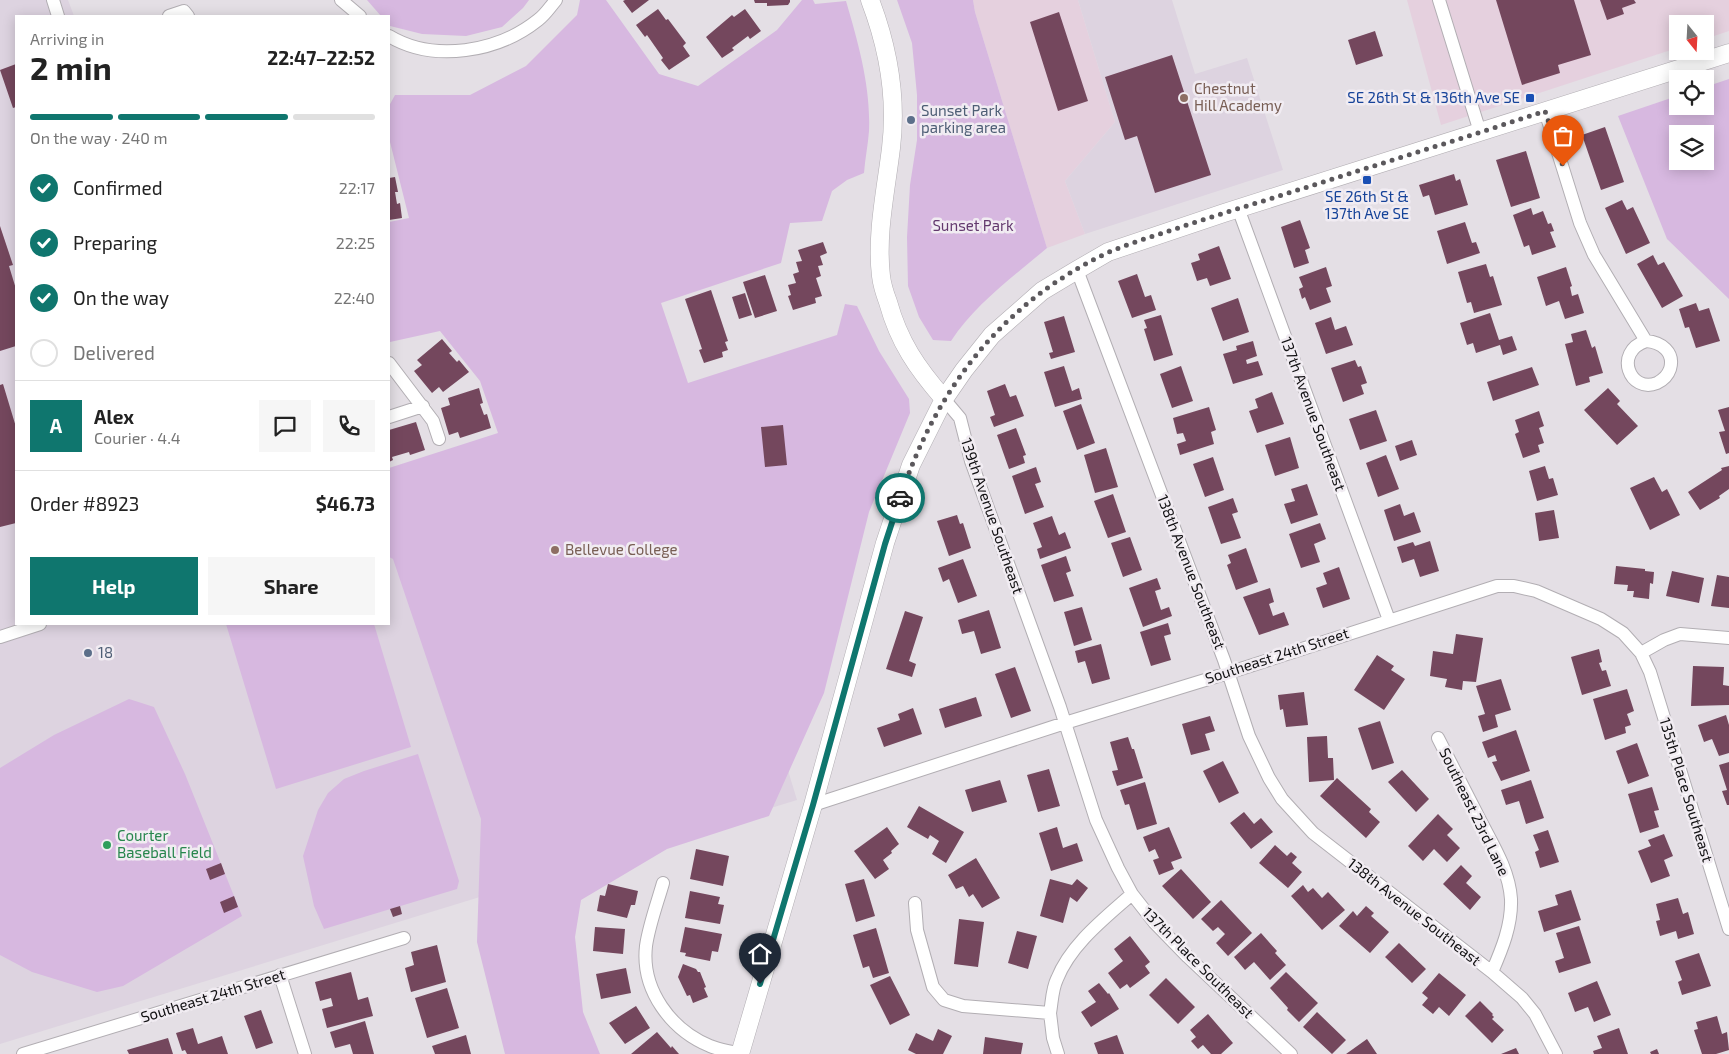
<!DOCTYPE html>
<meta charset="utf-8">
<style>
:root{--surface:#fff;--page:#f6f6f6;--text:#222;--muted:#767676;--line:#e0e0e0;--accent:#0f766e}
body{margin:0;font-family:"Exo 2",sans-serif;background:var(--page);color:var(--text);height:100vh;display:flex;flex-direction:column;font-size:19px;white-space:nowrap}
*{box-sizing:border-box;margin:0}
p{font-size:16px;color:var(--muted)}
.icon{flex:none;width:28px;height:28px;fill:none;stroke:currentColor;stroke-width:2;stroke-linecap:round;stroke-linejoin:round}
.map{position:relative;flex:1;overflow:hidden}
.details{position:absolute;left:15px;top:15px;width:375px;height:610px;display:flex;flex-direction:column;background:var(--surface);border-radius:0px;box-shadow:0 2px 12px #0003}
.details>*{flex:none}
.needle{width:32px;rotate:162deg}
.buttons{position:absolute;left:1669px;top:15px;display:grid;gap:10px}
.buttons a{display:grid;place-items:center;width:45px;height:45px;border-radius:0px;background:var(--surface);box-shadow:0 2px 12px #0003;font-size:25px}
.pin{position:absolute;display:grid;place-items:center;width:42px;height:42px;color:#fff;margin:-51px -21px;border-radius:50% 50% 50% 0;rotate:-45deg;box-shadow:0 0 5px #0007}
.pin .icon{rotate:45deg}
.courier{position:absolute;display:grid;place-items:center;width:50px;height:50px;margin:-25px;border:4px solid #0f766e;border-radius:50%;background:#fff;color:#222;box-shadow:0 1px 6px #0007}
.headline em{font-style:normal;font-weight:700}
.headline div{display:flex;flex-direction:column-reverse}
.headline{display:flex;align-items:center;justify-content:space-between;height:85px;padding:0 15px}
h1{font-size:32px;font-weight:700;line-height:38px}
.bar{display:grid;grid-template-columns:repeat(4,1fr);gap:8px 5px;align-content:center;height:60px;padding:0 15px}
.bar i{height:6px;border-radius:4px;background:var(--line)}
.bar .active{background:var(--accent)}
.bar p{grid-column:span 4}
.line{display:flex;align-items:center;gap:12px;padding:0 15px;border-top:1px solid var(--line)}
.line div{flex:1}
.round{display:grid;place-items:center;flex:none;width:52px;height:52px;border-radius:0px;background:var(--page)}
ol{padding:0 15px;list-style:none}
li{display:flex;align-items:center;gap:15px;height:55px}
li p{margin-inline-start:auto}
li .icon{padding:5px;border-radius:50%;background:var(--accent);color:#fff;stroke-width:4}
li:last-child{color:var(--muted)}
li i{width:28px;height:28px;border:2px solid var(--line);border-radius:50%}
.cta{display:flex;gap:10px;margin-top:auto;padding:10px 15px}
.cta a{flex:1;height:58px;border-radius:0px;background:var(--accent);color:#fff;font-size:20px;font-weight:700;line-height:58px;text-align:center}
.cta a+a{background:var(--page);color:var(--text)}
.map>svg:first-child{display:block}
.industrial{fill:#e5d0de}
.built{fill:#ddd3e0}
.green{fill:#d7b8e0;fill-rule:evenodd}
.building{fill:#74475d}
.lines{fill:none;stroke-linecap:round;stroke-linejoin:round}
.street-casing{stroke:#b2aeb3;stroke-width:14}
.secondary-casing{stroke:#b2aeb3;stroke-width:19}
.street{stroke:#fff;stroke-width:12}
.secondary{stroke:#fff;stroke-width:18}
.done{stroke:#5b585c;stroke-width:5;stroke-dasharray:0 9}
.route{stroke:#0f766e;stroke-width:6}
.education-dot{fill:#8d6e63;stroke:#f1ecf2;stroke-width:2}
.transit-dot{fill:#1a4fb4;stroke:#f1ecf2;stroke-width:2}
.service-dot{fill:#5c6f8a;stroke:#f1ecf2;stroke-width:2}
.leisure-dot{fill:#2e9e5b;stroke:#f1ecf2;stroke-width:2}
.labels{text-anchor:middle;stroke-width:5;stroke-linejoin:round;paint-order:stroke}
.education-label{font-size:15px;fill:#785e54;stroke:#f1ecf2;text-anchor:start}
.transit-label{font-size:15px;fill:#164399;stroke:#f1ecf2;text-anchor:end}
.service-label{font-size:15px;fill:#4e5e75;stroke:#f1ecf2;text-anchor:start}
.park-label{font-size:15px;fill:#63396e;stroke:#f1ecf2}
.street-label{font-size:15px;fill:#111012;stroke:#f1ecf2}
.leisure-label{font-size:15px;fill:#27864d;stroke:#f1ecf2;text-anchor:start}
</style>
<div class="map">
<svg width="1729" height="1054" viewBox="0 0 1729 1054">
<rect width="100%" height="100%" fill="#e4dfe5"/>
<!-- industrial -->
<path class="industrial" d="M973 0H1078L1115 122 1065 181 1085 234 1047 248 975 12Z
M1407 0H1729V31L1705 39V24H1678L1677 48 1441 125Z"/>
<!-- built -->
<path class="built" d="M0 0H68L74 16H16V624H389V476L672 387 797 800 0 1044Z
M1078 0H1172L1195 74 1247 58 1283 170 1085 234 1065 181 1115 122Z"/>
<!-- green -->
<path class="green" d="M367 0H529L523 8 502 27 466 36 422 34 390 26 389 16H381Z
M580 0H606L659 74 698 86 777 30 802 0H813L815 4 846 1C858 42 871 87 869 131 868 145 865 159 864 173L847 180 832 191 822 221 790 223 781 263 661 303 688 383 837 335 845 304 857 306 879 351 909 399 910 413 869 512 824 693 769 816 667 849 581 900 575 937 583 1012 600 1054H505L477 942 481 819 393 559 389 557V468L498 433 480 381 440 331 390 342 389 341V222L409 218 389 138V106L395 95H470L526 66 577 15Z
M897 0H973L975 12 1047 248C1014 276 975 304 951 341L933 340 919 317 908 286 907 237 910 185 917 140V95L912 43Z
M1729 79V299L1667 239 1618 116 1677 96 1678 106H1705V87ZM1678 134H1705V161H1678Z
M226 624H374L411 747 276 789Z
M129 699 154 707 185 774 242 916 123 986 97 992 32 972 0 955V768L54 735Z
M418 754 459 881 457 889 324 929 314 906 303 856 318 810 328 793 344 779 364 771Z"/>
<!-- building -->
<path class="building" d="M625 0H649L632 13 623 1Z
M754 0H790V2L788 5 767 6V3H755Z
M1496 0H1574L1591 55 1558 65 1560 73 1522 85Z
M1600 0H1634L1636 3 1622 8 1624 14 1607 20Z
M658 9 666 20 668 19 686 43 683 46 690 56 669 70 661 60 663 58 647 35 645 37 636 25Z
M745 9 761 31 750 39 748 36 732 48 734 50 722 58 706 37 732 15 734 17Z
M1059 12 1088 101 1058 111 1030 22Z
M1375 31 1383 56 1356 65 1348 40Z
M1172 55 1211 175 1155 193 1137 136 1125 140 1105 77Z
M16 64V107L13 108 0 70Z
M1605 127 1624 182 1601 190 1582 135Z
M1526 151 1540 198 1511 207 1496 160Z
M1454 174 1456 181 1460 179 1468 205 1435 215 1429 195 1423 197 1419 185Z
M395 177 398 192H395L397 204 400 203 402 218 389 220V178Z
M1622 200 1627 210 1633 207 1650 243 1626 254 1605 208Z
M1531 208 1533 215 1543 211 1548 224 1551 223 1554 231 1550 232 1556 247 1532 255 1529 245 1524 247 1513 215Z
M1300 220 1310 248 1305 250 1309 263 1294 268 1281 227Z
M1465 222 1472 243 1476 242 1480 253 1447 264 1437 231Z
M0 226 13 265 9 266 16 289V346L0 351Z
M823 242 827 253 820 256 823 265 818 266 821 276 816 278 822 296 815 298 816 303 793 310 788 296 791 295 788 285 796 283 793 274 799 272 796 262 802 261 798 250Z
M1219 246 1231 279 1210 286 1207 278 1197 281 1191 263 1200 260 1198 254Z
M1653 255 1658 265 1664 262 1683 296 1662 308 1637 264Z
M1486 264 1490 277 1493 276 1502 305 1474 313 1471 302 1467 303 1458 272Z
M1326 267 1332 286 1326 288 1331 302 1310 310 1305 297 1302 299 1299 289 1303 287 1299 277Z
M1566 267 1572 286 1570 287 1572 296 1578 294 1584 313 1565 319 1559 301 1546 306 1537 277Z
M1137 274 1145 297 1151 295 1156 310 1132 318 1118 281Z
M765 275 777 311 755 318 743 282Z
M711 290 728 341 725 342 728 350 722 352 723 357 704 363 699 350 702 349 685 299Z
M745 293 752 315 739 319 732 297Z
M1238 298 1249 332 1223 341 1211 308Z
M1696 303 1699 311 1709 308 1720 341 1696 348 1689 327 1685 328 1679 309Z
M1490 313 1499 340 1512 336 1517 350 1503 355 1500 345 1476 353 1473 343 1467 345 1460 323Z
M1161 315 1173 355 1154 361 1144 329 1147 328 1144 320Z
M1064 316 1075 352 1051 359 1049 353 1053 352 1044 322Z
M1331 317 1335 330 1346 326 1353 345 1326 354 1315 323Z
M1586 330 1592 348 1595 346 1603 373 1589 377 1590 382 1576 386 1565 344 1573 342 1571 334Z
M442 339 452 351 449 353 457 362 459 360 469 372 443 392 439 387 432 393 414 371 422 365 417 360Z
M1253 341 1257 356 1246 360 1247 364 1258 361 1263 375 1233 384 1223 354 1237 350 1236 346Z
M1355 360 1358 367 1361 366 1367 383 1361 385 1364 394 1343 402 1331 368Z
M1064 366 1072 391 1079 388 1082 399 1055 407 1044 372Z
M1181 366 1193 401 1172 408 1160 374Z
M1532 367 1539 385 1493 401 1487 382Z
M3 384 16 427V523L0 527V385Z
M1005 384 1010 397 1016 395 1024 416 994 427 990 417 995 415 987 391Z
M479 388 483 403 480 404 484 415 487 414 491 428 460 438 458 432 449 435 441 408 450 405 448 398Z
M1608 388 1620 401 1617 404 1638 426 1617 445 1584 410Z
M1272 392 1284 424 1257 433 1249 411 1258 408 1255 399Z
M1081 404 1095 443 1077 450 1063 411Z
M1209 407 1216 430 1211 432 1214 444 1180 455 1177 444 1186 441 1183 433 1177 434 1173 418Z
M1729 407V453L1726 454 1719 432 1725 431 1718 410Z
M1376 410 1387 441 1360 450 1349 419Z
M1539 411 1544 426 1539 428 1544 443 1538 445 1540 452 1523 458 1515 434 1519 432 1515 420Z
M416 422 425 450 410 455 409 452 392 457 393 460 389 462V430Z
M783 425 787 465 765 467 761 427Z
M1016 428 1026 455 1023 456 1025 463 1009 469 997 435Z
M1290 437 1299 468 1275 476 1265 445Z
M1412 440 1417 455 1400 461 1395 446Z
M1106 448 1118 487 1095 493 1084 455Z
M1386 455 1399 489 1378 497 1366 463Z
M1213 457 1224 490 1205 497 1193 464Z
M1545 466 1549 479 1553 478 1558 495 1537 501 1529 471Z
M1729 466V489L1719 496 1720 498 1700 510 1688 492 1722 470 1721 468Z
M1036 467 1041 482 1035 484 1044 507 1025 514 1012 476Z
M1654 477 1662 492 1667 489 1680 515 1650 530 1630 488Z
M1307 484 1318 515 1291 524 1284 504 1295 501 1291 489Z
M1113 494 1126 532 1108 538 1094 501Z
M1233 498 1238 512 1232 514 1241 538 1221 544 1208 507Z
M1400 504 1404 516 1414 512 1421 532 1394 541 1384 510Z
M1554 510 1559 538 1539 541 1535 513Z
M957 515 960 524 963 523 971 548 949 556 937 521Z
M1052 516 1059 535 1065 532 1071 548 1040 559 1037 549 1042 547 1033 523Z
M1320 523 1326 539 1314 544 1320 562 1301 568 1289 534Z
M1130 537 1142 570 1123 577 1111 543Z
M1430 541 1439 571 1420 577 1414 559 1402 563 1397 547 1413 542 1415 546Z
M1246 548 1258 582 1236 590 1227 565 1231 563 1228 555Z
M1066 556 1071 571 1066 573 1074 596 1054 602 1041 565Z
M963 559 977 596 958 603 949 579 943 582 938 568Z
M1616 566 1645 569V571L1654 572 1653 584 1650 583 1649 599 1633 597 1634 591H1627L1628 585 1614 584Z
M1339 567 1350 599 1323 608 1316 588 1327 584 1323 573Z
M1672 571 1704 578 1699 603 1666 596Z
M1717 575 1729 577V608L1711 606Z
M1157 578 1161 589 1155 591 1161 610 1169 607 1172 616 1143 627 1129 588Z
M1270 588 1274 602 1269 604 1273 616 1284 612 1289 625 1259 635 1243 597Z
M1082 607 1092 640 1074 646 1064 612Z
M989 610 1001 648 981 654 974 631 962 634 958 620Z
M905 611 923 617 909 661 916 664 912 677 886 669Z
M1168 623 1171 634 1164 636 1171 660 1151 666 1140 632Z
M1456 634 1483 638 1476 682 1463 681 1462 690 1445 687 1447 679 1430 676 1433 651 1453 654Z
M1101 644 1110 679 1092 684 1085 661 1078 663 1075 651Z
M1599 649 1602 662 1599 663 1602 671 1606 670 1611 686 1582 695 1571 657Z
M1377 655 1394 666 1391 670 1405 679 1384 710 1354 690Z
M1693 666 1724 667 1723 685 1729 686V705L1691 706Z
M1015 667 1031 711 1011 718 995 674Z
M1501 679 1511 710 1495 715 1498 727 1483 732 1478 716 1485 714 1476 686Z
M1627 689 1634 711 1627 714 1631 725 1625 727 1626 733 1605 740 1593 699Z
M1304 692 1308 725 1286 727 1283 709 1280 710 1278 695Z
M976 697 982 716 945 728 939 709Z
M913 708 922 734 884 747 877 728 900 720 898 714Z
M1726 715 1729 725V753L1719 756 1712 739 1704 742 1698 725Z
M1210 716 1215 731 1205 734 1210 750 1191 755 1182 724Z
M1380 721 1394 763 1372 770 1358 728Z
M1516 730 1530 771 1501 781 1492 762 1497 761 1495 755 1488 758 1482 742Z
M1327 736 1328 758H1333L1334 780 1309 782 1307 737Z
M1128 737 1132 749H1134L1143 778 1117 786 1112 771 1118 770 1110 742Z
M1637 743 1649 776 1628 784 1616 751Z
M1223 761 1239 793 1219 803 1203 771Z
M1729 762V805H1727L1722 791 1727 790 1719 765Z
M1049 769 1060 806 1038 812 1027 775Z
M1402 770 1429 799 1416 812 1388 782Z
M1337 778 1371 809 1369 812 1380 822 1366 838 1320 796Z
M1000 780 1007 802 972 812 965 790Z
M1531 780 1544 818 1526 824 1519 801 1506 805 1501 790Z
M1145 782 1157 824 1137 830 1129 804 1125 805 1120 790Z
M1652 787 1659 810 1654 811 1659 827 1640 833 1628 794Z
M919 806 964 832 946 863 932 854 939 841 930 835 928 839 907 827Z
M1244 812 1254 824 1261 818 1273 832 1251 849 1230 823Z
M1438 814 1453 829 1447 835 1460 848 1447 862 1434 849 1423 861 1408 846Z
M887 827 899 844 891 851 892 853 883 860 889 869 875 879 854 851Z
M1057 827 1063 848 1077 843 1083 861 1051 871 1039 833Z
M1169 827 1182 858 1171 862 1174 869 1159 875 1153 860 1159 858 1155 849 1149 852 1143 837Z
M1548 830 1559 862 1540 868 1535 852 1539 850 1533 835Z
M1664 834 1673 856 1664 860 1670 876 1651 883 1638 851 1651 846 1648 840Z
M1275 845 1287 856 1291 852 1297 857 1292 863 1302 872 1288 888 1259 863Z
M696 849 729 856 723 886 690 879Z
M976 858 1000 898 982 908 973 894 969 897 963 886 956 889 948 875Z
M221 863 225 874 210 880 206 869Z
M1461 865 1472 876 1466 883 1481 897 1470 910 1443 884Z
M1181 869 1211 902 1193 919 1162 886Z
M864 879 875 916 856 922 845 884Z
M1050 879 1072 885 1077 879 1088 888 1077 902 1070 897 1063 923 1040 916Z
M608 884 638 891 635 905H631L627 918 597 911 600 895 605 896Z
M1303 885 1308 892 1313 888 1322 898 1328 892 1345 910 1322 930 1291 896Z
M1571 890 1581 920 1544 932 1538 911 1558 905 1555 895Z
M690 891 720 897 718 904 724 905 720 924 685 918Z
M234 896 238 907 224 913 220 902Z
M1678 898 1683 914 1688 912 1694 934 1678 939 1676 931 1660 936 1656 921 1660 920 1656 904Z
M1221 900 1252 933 1228 956 1216 943 1225 934 1218 927 1213 931 1201 919Z
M400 906 402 914 393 917 390 909Z
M1366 906 1374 913 1371 916 1389 932 1370 953 1339 926 1353 911 1357 916Z
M959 919 984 922 978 967 954 964Z
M1579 926 1591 963 1559 973 1555 961 1564 958 1556 933Z
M595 927 625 929 623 954 593 951Z
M685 927 722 934 718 952 712 951 710 961 685 956 686 953 680 952Z
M876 928 889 973 873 978 869 966 863 968 853 935Z
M1017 931 1037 936 1028 969 1008 963Z
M1261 933 1277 951 1275 953 1286 965 1270 980 1254 962 1245 970 1234 957Z
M1130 936 1150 962 1145 966 1150 973 1130 988 1127 984 1120 989 1108 973 1123 961 1114 949Z
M1399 943 1426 969 1412 983 1385 957Z
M437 945 446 982 411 992 405 968 414 965 411 952Z
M1699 953 1711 986 1682 995 1678 982 1682 980 1675 961Z
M683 964 696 969 698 972H700L706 987 704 988 708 997 693 1003 690 995 687 996 678 977Z
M626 968 631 993 601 999 596 974Z
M351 972 358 1000 368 997 373 1016 327 1028 322 1009 333 1006 331 998 320 1001 315 982Z
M1286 972 1318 1003 1299 1022 1287 1010 1288 1008 1270 988Z
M1439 973 1466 995 1449 1016 1439 1007 1433 1014 1422 1005 1428 998 1422 993Z
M890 976 910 1015 890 1025 870 985Z
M1166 978 1195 1007 1178 1024 1149 995Z
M1597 981 1611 1015 1594 1022 1588 1007 1575 1012 1568 993Z
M1099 983 1108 994 1109 993 1119 1009 1091 1027 1081 1012 1096 1002 1088 991Z
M447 988 459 1028 427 1038 415 998Z
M1480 1001 1493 1014 1492 1015 1494 1017 1492 1019 1504 1030 1492 1043 1465 1016Z
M636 1006 650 1028 625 1044 609 1023Z
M261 1010 273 1043 256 1049 244 1016Z
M1317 1012 1346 1040 1332 1054 1303 1027Z
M1208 1014 1233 1043 1221 1054H1211L1203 1045 1198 1049 1191 1041 1196 1037 1190 1030Z
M1717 1016 1722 1034 1727 1032 1729 1050 1716 1054H1702L1694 1030 1698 1029 1696 1022Z
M365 1021 374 1054H353L350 1044 335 1048 330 1032Z
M193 1028 198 1044 222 1036 228 1054H187L185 1050 182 1051 176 1033Z
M1619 1028 1628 1054H1594L1593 1051 1602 1048 1597 1036Z
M938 1029 952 1036 943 1054H916L908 1050 916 1033 933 1041Z
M657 1032 671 1048 672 1046 679 1054H631Z
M466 1035 471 1054H435L432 1046Z
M1117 1035 1124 1054H1098L1094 1043Z
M985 1037 1023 1043 1021 1054H983Z
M168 1038 173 1054H129L127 1050Z
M1367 1039 1377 1054H1346Z
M1516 1048 1519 1054H1501Z
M1657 1049 1659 1054H1651L1650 1052Z"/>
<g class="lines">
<!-- street casing -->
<g class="street-casing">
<path id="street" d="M53 0 58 16
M341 0 360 16
M1439 0 1480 132
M169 16 184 11 188 16
M389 36C434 63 498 52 538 20 545 15 550 7 556 0
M1545 111 1580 223 1594 255 1646 341C1613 352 1630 394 1657 383 1663 380 1668 375 1670 369 1675 352 1661 342 1646 341
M1238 208 1389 620
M1077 270 1224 660 1249 736 1269 778 1282 799 1313 833 1492 972 1522 998 1535 1014 1556 1054
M389 363 433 421 439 439
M944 399 960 418 971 461 1060 707 1096 820 1118 868 1132 894 1154 922 1188 957 1291 1054
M389 417 423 406
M0 637 40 624
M1641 653 1650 672 1729 929
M1438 738C1452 765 1466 793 1480 820 1493 845 1509 870 1511 899 1512 925 1502 949 1492 972
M813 805 1065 723 1228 673 1497 586H1514L1536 591 1601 619 1623 633 1641 653 1664 640 1680 634 1729 638
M663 883C657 904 649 925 646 946 641 990 671 1030 710 1046 719 1050 730 1051 740 1054
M915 903 917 930 933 987 944 1000 963 1006 1050 1013C1052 1002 1052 989 1057 979 1071 944 1105 918 1132 894
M280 975 305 1054
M1050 1013 1053 1038 1058 1054
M23 1054 404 938"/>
</g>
<!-- secondary casing -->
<g class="secondary-casing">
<path id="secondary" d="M870 0C888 47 897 98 891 148 886 190 876 234 881 276 882 285 885 294 888 302 899 342 917 368 944 399
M740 1054 813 805 885 543 911 465 944 399 964 370 992 335 1042 291 1077 270 1108 252 1224 213 1729 53"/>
</g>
<!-- street -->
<use href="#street" class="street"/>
<!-- secondary -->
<use href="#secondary" class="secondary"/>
</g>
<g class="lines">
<!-- done -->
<path class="done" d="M900 498C936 389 1002 303 1107 253 1125 245 1144 239 1163 233 1199 221 1236 209 1273 198 1363 169 1455 141 1545 111L1563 166"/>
<!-- route -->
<path class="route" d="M760 984 813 805 885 544 900 498"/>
</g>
<!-- markers -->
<g class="education-dot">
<circle cx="1184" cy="98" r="5"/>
<circle cx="555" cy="550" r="5"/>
</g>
<g class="transit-dot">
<rect x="1525" y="93" width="10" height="10" rx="2.5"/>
<rect x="1362" y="175" width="10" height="10" rx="2.5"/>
</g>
<g class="service-dot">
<circle cx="911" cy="120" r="5"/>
<circle cx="88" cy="653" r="5"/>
</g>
<circle class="leisure-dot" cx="107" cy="845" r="5"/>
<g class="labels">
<!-- education labels -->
<g class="education-label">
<text x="1194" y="94">Chestnut<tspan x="1194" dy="17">Hill Academy</tspan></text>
<text x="565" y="555">Bellevue College</text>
</g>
<!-- transit labels -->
<g class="transit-label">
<text x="1520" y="103">SE 26th St &amp; 136th Ave SE</text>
<text x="1367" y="202" text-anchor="middle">SE 26th St &amp;<tspan x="1367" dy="17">137th Ave SE</tspan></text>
</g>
<!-- service labels -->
<g class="service-label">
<text x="921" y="116">Sunset Park<tspan x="921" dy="17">parking area</tspan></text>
<text x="98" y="658">18</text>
</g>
<!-- park labels -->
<g class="park-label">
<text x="973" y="231">Sunset Park</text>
</g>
<!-- street labels -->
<g class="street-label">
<text transform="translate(1313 414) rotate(70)" y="5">137th Avenue Southeast</text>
<text transform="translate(992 516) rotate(71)" y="5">139th Avenue Southeast</text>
<text transform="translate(1191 572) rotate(69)" y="5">138th Avenue Southeast</text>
<text transform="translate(1277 656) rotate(-18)" y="5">Southeast 24th Street</text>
<text transform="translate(1686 790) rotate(73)" y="5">135th Place Southeast</text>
<text transform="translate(1474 812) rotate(64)" y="5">Southeast 23rd Lane</text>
<text transform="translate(1414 912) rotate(38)" y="5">138th Avenue Southeast</text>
<text transform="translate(1198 963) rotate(45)" y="5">137th Place Southeast</text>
<text transform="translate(213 996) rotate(-17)" y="5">Southeast 24th Street</text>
</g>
<!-- leisure labels -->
<g class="leisure-label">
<text x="117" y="841">Courter<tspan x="117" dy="17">Baseball Field</tspan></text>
</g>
</g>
</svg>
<div class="buttons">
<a><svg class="needle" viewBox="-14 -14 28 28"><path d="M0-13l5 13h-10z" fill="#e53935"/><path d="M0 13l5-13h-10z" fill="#767676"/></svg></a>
<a><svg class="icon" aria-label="locate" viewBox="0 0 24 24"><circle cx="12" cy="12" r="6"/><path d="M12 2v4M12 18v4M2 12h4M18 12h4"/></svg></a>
<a><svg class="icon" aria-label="layers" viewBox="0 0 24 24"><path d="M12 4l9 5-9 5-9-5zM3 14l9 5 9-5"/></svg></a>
</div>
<div class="pin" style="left:1563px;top:166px;background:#ea580c"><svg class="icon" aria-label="bag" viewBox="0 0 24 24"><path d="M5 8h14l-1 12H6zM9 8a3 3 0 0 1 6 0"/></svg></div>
<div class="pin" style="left:760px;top:984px;background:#1f2937"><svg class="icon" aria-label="home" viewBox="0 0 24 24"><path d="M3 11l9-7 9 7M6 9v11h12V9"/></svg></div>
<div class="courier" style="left:900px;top:498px"><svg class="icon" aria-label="car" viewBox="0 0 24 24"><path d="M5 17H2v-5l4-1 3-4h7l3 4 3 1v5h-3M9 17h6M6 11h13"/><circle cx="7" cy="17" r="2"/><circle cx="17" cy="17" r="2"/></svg></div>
<section class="details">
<div class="headline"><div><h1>2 min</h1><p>Arriving in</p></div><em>22:47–22:52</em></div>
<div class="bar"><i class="active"></i><i class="active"></i><i class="active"></i><i></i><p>On the way · 240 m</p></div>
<ol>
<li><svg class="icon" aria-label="check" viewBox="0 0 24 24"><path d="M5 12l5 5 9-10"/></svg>Confirmed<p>22:17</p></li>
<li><svg class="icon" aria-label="check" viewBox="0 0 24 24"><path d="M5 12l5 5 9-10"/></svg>Preparing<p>22:25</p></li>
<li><svg class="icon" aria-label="check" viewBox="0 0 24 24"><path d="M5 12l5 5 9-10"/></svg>On the way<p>22:40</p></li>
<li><i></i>Delivered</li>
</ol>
<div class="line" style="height:90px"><b class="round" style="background:var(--accent);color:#fff">A</b><div><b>Alex</b><p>Courier · 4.4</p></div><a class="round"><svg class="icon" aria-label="chat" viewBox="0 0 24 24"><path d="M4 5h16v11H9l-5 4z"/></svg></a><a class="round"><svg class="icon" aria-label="phone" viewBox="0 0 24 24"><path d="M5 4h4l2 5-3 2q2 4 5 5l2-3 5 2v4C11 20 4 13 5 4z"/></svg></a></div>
<div class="line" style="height:65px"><div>Order #8923</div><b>$46.73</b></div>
<div class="cta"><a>Help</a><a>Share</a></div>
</section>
</div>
